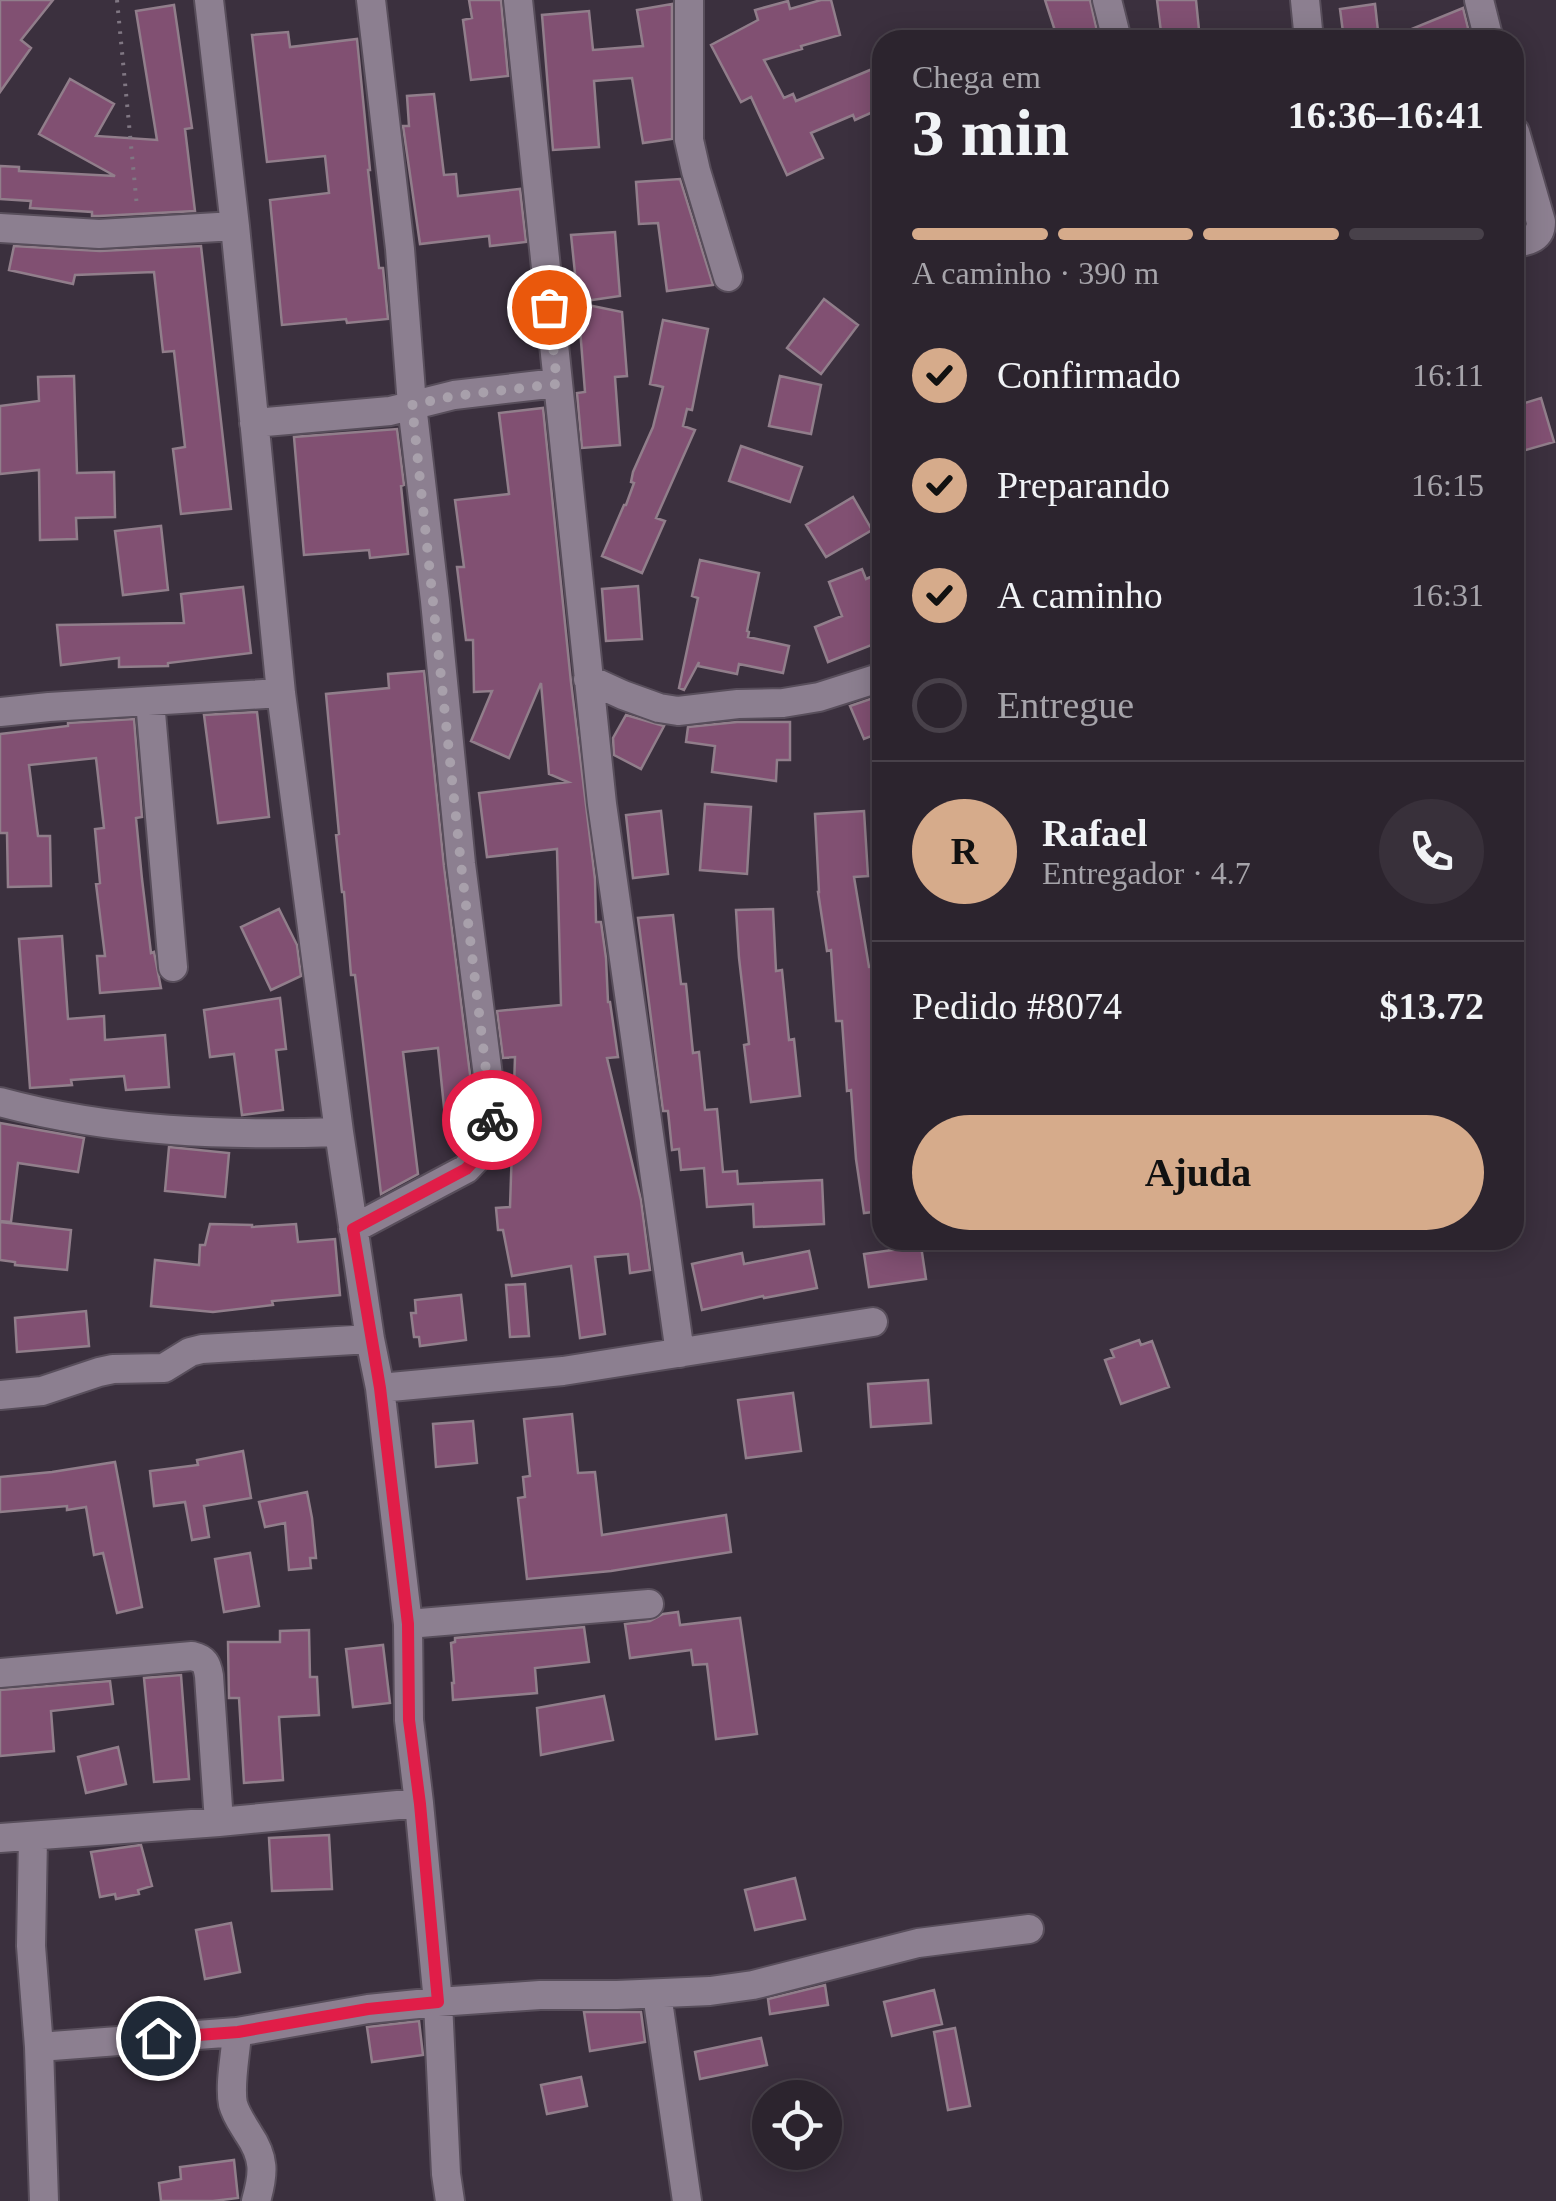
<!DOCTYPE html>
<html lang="pt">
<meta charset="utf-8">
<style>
:root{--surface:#2c242e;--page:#38303a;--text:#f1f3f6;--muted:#a6a4aa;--line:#48414a;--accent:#d6ab8b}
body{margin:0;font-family:"Times New Roman",serif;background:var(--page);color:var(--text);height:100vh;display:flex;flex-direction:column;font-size:38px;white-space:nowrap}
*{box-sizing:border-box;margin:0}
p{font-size:32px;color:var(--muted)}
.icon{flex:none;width:55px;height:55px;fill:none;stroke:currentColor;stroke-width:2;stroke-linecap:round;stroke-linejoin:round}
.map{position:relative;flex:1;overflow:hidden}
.panel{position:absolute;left:872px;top:30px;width:652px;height:1220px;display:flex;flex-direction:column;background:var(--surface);border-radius:30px;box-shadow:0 5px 25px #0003,0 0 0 2px var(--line)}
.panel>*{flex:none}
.buttons{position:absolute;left:752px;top:2080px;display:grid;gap:20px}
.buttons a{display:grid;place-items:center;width:90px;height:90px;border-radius:50%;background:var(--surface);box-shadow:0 5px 25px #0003,0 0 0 2px var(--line);font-size:50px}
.pin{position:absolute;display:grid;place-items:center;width:85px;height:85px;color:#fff;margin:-42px;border:5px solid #fff;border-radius:50%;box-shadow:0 2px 10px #0007}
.courier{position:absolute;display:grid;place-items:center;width:100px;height:100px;margin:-50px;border:8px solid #e11d48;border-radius:50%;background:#fff;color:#222;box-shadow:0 2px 12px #0007}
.head em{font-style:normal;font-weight:700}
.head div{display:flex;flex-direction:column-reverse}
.head{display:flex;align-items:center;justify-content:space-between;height:170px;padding:0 40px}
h1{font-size:65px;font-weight:700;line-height:75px}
.bar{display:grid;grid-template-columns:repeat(4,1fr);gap:15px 10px;align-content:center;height:120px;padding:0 40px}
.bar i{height:12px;border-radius:8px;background:var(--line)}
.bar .current{background:var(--accent)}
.bar p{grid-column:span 4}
.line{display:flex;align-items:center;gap:25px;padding:0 40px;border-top:2px solid var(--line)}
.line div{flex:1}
.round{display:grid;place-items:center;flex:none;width:105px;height:105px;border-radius:52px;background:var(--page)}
ol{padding:0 40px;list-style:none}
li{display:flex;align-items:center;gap:30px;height:110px}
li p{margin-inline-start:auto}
li .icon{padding:10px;border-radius:50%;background:var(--accent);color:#111;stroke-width:4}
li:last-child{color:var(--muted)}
li i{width:55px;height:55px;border:5px solid var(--line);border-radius:50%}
.cta{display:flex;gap:20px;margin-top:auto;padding:20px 40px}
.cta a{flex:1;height:115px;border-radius:60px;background:var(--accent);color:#111;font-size:40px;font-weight:700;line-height:115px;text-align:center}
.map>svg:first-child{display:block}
.building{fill:#815072;stroke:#917e8b;stroke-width:2.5}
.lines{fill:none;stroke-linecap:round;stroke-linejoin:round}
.minor-casing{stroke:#584e5b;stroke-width:32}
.path{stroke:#807783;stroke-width:4;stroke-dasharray:2.5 8;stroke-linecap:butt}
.minor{stroke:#8c7f90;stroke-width:28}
.done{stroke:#a8a0ab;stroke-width:10;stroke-dasharray:0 18}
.route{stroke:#e11d48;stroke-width:12}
</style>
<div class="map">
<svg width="1556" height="2201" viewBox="0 0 1556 2201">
<rect width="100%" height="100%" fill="#3b303e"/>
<!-- building -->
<path class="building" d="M0 0H53L21 40 31 48 0 92Z
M469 0H501L508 76 471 80 463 20 472 18Z
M821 0H831L840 35 801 46 802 49 764 60 784 98 793 94 796 101 882 65V108L855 120 853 115 811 133 823 158 787 175 751 97 741 102 711 45 758 20 755 10 788 1 790 9Z
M1045 0H1090L1099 40H1058Z
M1157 0H1196L1200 40H1162Z
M672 4V139L643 143 632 78 594 81 599 147 553 150 542 15 589 11 593 50 643 46 637 10Z
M1375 4 1379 40H1344L1340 9Z
M174 5 192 128 185 129 195 211 99 216H92V212L30 208 31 201 0 199V166L19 167V171L115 176 39 134 70 79 114 104 96 136 157 140 136 11Z
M1463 8 1471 40H1387V39Z
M288 32 290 47 357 39 370 170H368L379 268H383L388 319 347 323 346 319 282 325 270 200 329 193 325 156 267 162 252 35Z
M434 94 444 175 456 174 458 196 520 189 526 242 490 246 489 236 420 244 403 126H409L407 96Z
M680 179 713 285 667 291 658 223 639 224 636 182Z
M615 232 620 296 578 302 571 235Z
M14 246 100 251 201 246 231 509 181 514 173 449 185 447 174 351 163 352 154 272 75 275 73 284 9 270Z
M824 299 858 325 821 374 787 348Z
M578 303 622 312 627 376 615 377 620 445 582 448 577 393 585 392Z
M663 320 708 329 692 410 687 409 683 426 695 430 656 518 665 521 642 573 602 556 624 505H626L634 483 631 482 633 472 653 427 663 387 650 384Z
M74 376 77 473 114 472 115 517 76 518 77 539 40 540 39 470 0 474V406L39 401 38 377Z
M780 376 821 385 811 434 769 426Z
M1541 398 1554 442 1515 453V406Z
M543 408 571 682 595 879 596 922H601L606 958 608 1002H610L618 1057 607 1058 641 1200 650 1270 630 1273 628 1254 595 1257 605 1334 580 1338 571 1266 512 1276 503 1230H498L496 1208 510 1207 515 1057 503 1058 497 1011 561 1005 557 849 487 857 479 793 568 782 549 774 541 683 509 758 471 741 492 691 474 692 473 640H466L457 567H464L455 500 509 494 499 413Z
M397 429 404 485 401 486 408 554 370 558 369 550 304 555 294 437Z
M741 446 802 467 790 502 729 481Z
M853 497 872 530 826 557 806 525Z
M161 526 168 590 123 595 115 531Z
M700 560 759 573 747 631 749 632 748 637 789 646 783 673 739 664 737 674 698 666 699 662 684 690 679 688 698 598 692 596Z
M862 569 866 579 882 572V641L828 662 815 627 842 616 829 582Z
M638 586 642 639 606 641 602 589Z
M243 587 251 653 168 663V666L119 667V658L61 665 57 625 184 623 181 594Z
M424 671 444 866 475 1114 473 1124 446 1127 438 1048 403 1052 418 1174 381 1194 355 975H351L344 892H342L336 835 339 834 326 694 389 688 388 674Z
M882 695V732L864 739 850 706Z
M257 712 269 817 218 823 204 715Z
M626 715 664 726 641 769 614 755 613 738Z
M134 719 142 817 136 818 142 879 151 953 154 952 161 988 100 993 97 956H105L96 884 100 883 95 829 104 828 96 758 29 765 38 836H50L51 886 8 887 7 833H0V734L68 726V723Z
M737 722H790V760H777L776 781 712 772 715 746 686 742 688 727Z
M705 804 751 807 747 874 700 870Z
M661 811 668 874 633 878 626 815Z
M864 811 868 876 854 877 869 967 880 966 882 997V1211L864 1213 856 1159 851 1090 847 1091 842 1021H836L831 950 827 951 818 892H819L815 814Z
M279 909 297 945 301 976 271 990 241 927Z
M773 909 776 971 782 970 789 1040 794 1039 800 1096 751 1102 744 1045 749 1044 739 958 736 910Z
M673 915 681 984H686L693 1053 699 1052 705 1110 717 1109 723 1172 737 1171 738 1184 822 1180 824 1224 754 1227 753 1204 707 1207 704 1168 681 1170 679 1149 672 1150 668 1111H663L638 918Z
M62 936 68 1019 104 1016 105 1040 165 1035 169 1087 126 1090 124 1076 71 1080 72 1085 30 1088 19 939Z
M280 998 286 1049 276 1050 283 1110 242 1115 234 1054 210 1057 204 1010Z
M0 1123 84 1138 78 1172 18 1163 11 1222 0 1221Z
M169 1147 229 1153 225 1197 165 1191Z
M0 1222 71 1230 67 1270 15 1265V1262L0 1260Z
M210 1224 252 1225V1227L296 1224 298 1242 335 1239 340 1295 272 1301 273 1305 213 1312 151 1306 155 1260 199 1265 200 1245H205Z
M921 1246 926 1279 869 1287 864 1254Z
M809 1251 817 1288 764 1298 763 1296 702 1310 692 1264 742 1253 744 1264Z
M525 1284 529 1336 510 1337 506 1285Z
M461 1295 466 1340 420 1346 419 1337H414L411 1313H416L415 1300Z
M86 1311 89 1346 17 1352 15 1318Z
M1139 1340 1141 1345 1152 1341 1169 1387 1121 1404 1105 1360 1114 1357 1111 1350Z
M928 1380 931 1423 871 1427 868 1384Z
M793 1393 801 1451 746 1458 738 1400Z
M572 1414 578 1473 595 1472 602 1535 726 1515 731 1552 611 1571 527 1579 518 1498 525 1497 523 1477 530 1476 524 1419Z
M473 1421 477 1463 436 1467 433 1424Z
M243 1451 251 1498 204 1506 209 1537 192 1540 185 1502 154 1506 150 1471 198 1465 197 1460Z
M115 1462 142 1607 117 1613 103 1553 94 1555 86 1507 67 1510V1506L0 1512V1477L52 1472Z
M307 1492 312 1518 316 1558H310L311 1568 289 1570 285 1523 265 1527 259 1502Z
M250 1553 259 1606 224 1612 215 1559Z
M678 1612 680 1625 740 1618 757 1734 716 1739 707 1664 693 1665 691 1650 630 1658 625 1624 650 1621 663 1614Z
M584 1627 589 1662 535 1668 537 1693 453 1700 452 1683H454L451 1643 455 1642V1638Z
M309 1630 310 1677H317L319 1715 279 1717 283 1780 244 1783 239 1698H229L228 1642H280V1631Z
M383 1645 390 1703 353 1707 346 1649Z
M181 1675 189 1779 154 1782 144 1678Z
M110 1681 113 1704 51 1711 54 1751 0 1756V1690Z
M604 1696 613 1740 541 1755 537 1708Z
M118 1747 126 1784 86 1793 78 1757Z
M329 1835 332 1889 272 1891 269 1838Z
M141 1845 152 1886 138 1890 139 1894 116 1899 115 1894 100 1897 91 1852Z
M795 1878 805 1919 755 1930 745 1890Z
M231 1923 240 1972 205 1979 196 1930Z
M825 1985 828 2005 770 2014 768 1999Z
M934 1990 942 2024 892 2036 884 2002Z
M584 2012H641L645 2042 590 2051Z
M419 2021 423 2055 372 2062 367 2027Z
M955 2028 970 2106 948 2110 934 2032Z
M761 2038 767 2065 700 2079 695 2052Z
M581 2077 587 2106 547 2114 541 2085Z
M234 2160 238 2198 213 2201H161L159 2183 181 2179 180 2167Z"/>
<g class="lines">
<!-- minor casing -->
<g class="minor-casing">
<path id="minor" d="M209 0 235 226 281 693 339 1132 370 1339 380 1388 408 1624 409 1720 419 1803 438 2002 446 2174 450 2201
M518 0 602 804 680 1353
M689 0V140L696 171 728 277
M1107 0 1117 40
M1305 0 1309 40
M1479 0 1489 40
M1515 132 1541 222C1541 238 1529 241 1515 243
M0 228 99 234 235 226
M254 423 390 411 454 395 557 383
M588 679 623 695 659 708 678 711 738 704 783 703 819 697 882 677
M150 701 173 967
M0 712 49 707 281 693
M0 1102C110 1132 226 1136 339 1132
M353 1229 466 1169 486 1148 493 1115 461 864 435 601 412 405 400 249 371 0
M380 1388 563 1371 873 1322
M0 1395 42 1391 99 1372 113 1369 164 1368 190 1352 202 1349 370 1339
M408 1624 649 1604
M0 1673 192 1656C205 1659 207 1664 209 1676L219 1822
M33 1837 31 1946 39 2047 44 2201
M0 1838 219 1822 419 1803
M657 1994 687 2201
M237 2032C236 2053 229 2084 233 2104 236 2115 242 2123 248 2133 265 2158 264 2173 256 2201
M39 2047 237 2032 368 2009 438 2002 540 1995H617L710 1991 753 1985 918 1943 1029 1929"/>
</g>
<!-- path -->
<path class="path" d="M117 0 137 207"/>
<!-- minor -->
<use href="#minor" class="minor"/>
</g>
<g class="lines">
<!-- done -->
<path class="done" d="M492 1120 461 864 412 405 454 396 557 384 549 307"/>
<!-- route -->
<path class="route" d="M158 2038 238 2032 368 2009 438 2002 420 1804 409 1720 408 1624 380 1388 353 1229 466 1169 486 1148 492 1120"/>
</g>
</svg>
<div class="buttons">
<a><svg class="icon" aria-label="locate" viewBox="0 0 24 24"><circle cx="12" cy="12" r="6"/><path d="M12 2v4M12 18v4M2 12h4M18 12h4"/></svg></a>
</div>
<div class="pin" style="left:549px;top:307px;background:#ea580c"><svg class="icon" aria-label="bag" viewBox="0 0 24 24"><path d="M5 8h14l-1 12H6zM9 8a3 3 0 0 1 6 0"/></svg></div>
<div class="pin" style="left:158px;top:2038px;background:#1f2937"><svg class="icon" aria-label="home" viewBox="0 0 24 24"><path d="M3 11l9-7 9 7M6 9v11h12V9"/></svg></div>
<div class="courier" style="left:492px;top:1120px"><svg class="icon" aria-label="bike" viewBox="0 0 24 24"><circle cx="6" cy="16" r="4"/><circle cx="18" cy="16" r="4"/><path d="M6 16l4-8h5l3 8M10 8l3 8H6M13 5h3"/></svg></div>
<section class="panel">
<div class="head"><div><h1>3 min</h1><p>Chega em</p></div><em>16:36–16:41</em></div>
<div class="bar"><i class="current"></i><i class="current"></i><i class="current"></i><i></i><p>A caminho · 390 m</p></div>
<ol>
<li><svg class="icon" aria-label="check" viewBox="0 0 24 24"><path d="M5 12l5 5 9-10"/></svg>Confirmado<p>16:11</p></li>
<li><svg class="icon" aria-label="check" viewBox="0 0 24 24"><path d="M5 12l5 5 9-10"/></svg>Preparando<p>16:15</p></li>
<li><svg class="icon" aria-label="check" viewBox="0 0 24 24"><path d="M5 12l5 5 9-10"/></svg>A caminho<p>16:31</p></li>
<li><i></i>Entregue</li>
</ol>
<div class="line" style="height:180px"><b class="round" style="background:var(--accent);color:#111">R</b><div><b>Rafael</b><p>Entregador · 4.7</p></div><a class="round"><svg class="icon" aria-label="phone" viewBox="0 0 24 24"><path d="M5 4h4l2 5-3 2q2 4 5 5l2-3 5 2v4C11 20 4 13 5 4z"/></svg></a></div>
<div class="line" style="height:130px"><div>Pedido #8074</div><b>$13.72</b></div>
<div class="cta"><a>Ajuda</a></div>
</section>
</div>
